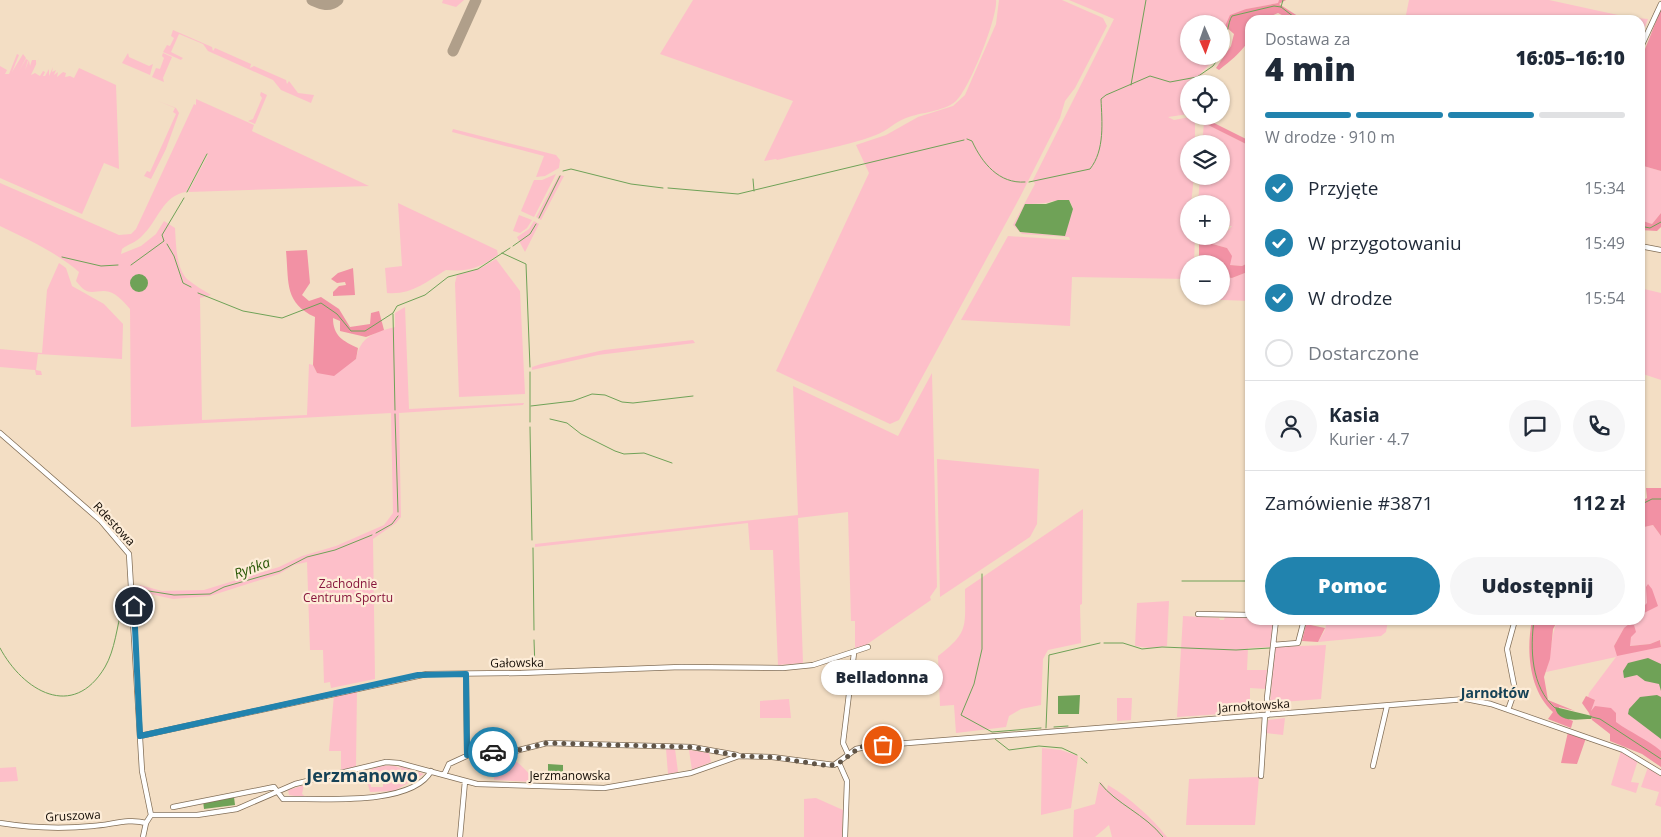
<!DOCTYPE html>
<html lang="pl">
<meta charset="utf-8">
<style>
:root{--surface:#fff;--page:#f6f6f7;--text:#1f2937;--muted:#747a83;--line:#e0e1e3;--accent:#2183ae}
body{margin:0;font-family:"Open Sans",sans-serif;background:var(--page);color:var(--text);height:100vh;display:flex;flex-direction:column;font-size:19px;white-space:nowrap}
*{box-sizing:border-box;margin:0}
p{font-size:16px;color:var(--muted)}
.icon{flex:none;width:28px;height:28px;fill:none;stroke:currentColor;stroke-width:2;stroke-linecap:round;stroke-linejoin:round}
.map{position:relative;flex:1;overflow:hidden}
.side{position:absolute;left:1245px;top:15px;width:400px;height:610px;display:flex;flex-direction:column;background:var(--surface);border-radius:15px;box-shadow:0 1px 4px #0004}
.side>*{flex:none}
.needle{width:32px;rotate:178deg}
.tools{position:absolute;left:1180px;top:15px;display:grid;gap:10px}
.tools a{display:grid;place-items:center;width:50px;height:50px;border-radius:50%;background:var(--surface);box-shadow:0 1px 4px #0004;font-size:25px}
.pin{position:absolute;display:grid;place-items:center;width:42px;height:42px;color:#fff;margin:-21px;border:2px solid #fff;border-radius:50%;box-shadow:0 1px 5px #0007}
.courier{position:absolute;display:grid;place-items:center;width:50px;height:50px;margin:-25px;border:4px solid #2183ae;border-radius:50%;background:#fff;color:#222;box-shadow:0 1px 6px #0007}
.bubble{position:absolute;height:35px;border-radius:18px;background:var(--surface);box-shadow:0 1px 4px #0004;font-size:16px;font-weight:800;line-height:35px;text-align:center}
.summary em{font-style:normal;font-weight:800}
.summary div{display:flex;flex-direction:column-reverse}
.summary{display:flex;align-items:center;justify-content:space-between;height:85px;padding:0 20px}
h1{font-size:32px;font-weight:800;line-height:38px}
.bar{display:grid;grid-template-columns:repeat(4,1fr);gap:8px 5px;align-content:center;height:60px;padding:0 20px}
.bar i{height:6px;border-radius:4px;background:var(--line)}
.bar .current{background:var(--accent)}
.bar p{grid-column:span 4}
.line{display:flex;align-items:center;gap:12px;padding:0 20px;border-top:1px solid var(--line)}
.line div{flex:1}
.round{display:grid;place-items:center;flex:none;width:52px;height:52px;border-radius:26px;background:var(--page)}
ol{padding:0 20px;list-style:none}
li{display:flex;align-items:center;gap:15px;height:55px}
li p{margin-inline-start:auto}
li .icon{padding:5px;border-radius:50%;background:var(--accent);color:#fff;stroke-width:4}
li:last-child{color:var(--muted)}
li i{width:28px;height:28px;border:2px solid var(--line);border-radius:50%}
.primary-button{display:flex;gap:10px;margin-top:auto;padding:10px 20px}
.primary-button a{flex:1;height:58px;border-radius:30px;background:var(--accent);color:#fff;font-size:20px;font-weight:800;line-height:58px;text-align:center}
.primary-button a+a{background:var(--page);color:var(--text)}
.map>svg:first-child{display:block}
.green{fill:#fdbfc9;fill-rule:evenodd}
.forest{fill:#f291a4}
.water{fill:#6fa257}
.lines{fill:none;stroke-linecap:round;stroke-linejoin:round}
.stream{stroke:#6fa257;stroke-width:1}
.taxiway{stroke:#b09f8a;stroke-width:11}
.minor-casing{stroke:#826f58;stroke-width:6}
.minor{stroke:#fff;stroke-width:4.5}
.done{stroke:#615547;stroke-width:5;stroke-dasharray:0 9}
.route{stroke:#2183ae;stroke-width:6}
.labels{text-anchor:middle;stroke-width:4.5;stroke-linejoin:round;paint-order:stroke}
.street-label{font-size:12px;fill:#120b04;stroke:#fdecd7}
.park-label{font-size:12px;fill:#87153c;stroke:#fdecd7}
.water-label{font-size:14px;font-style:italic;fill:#285705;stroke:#fdecd7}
.neighbourhood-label{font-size:14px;font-weight:bold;fill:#164257;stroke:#fdecd7}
.district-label{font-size:18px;font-weight:bold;fill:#164257;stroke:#fdecd7}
</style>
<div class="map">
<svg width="1661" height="837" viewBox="0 0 1661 837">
<rect width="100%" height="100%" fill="#f3dec4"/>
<!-- green -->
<path class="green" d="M443 0H464L456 7 442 3Z
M693 0H996C998 17 969 90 956 101 943 112 921 112 906 118 895 122 887 131 876 135 845 147 809 152 777 160L776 159 764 161 793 101 660 54Z
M999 0H1062L1103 18 1107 26 1075 88 1065 101 1060 118 1020 197 899 420 890 424 776 371 869 173 856 145 886 135 918 117 953 106 965 95 996 24Z
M1069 0H1279L1278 3 1246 9 1225 26V39L1221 50V24H1189V56H1218L1201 73 1203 84H1189V114L1168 117 1174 120 1195 116V144H1189V176H1194L1191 204H1189V236H1195L1194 264H1189V279L1072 277 1070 326 961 320 1008 236 1070 240 1069 237 1022 234 1013 225 1035 184 1033 180 1114 19ZM1052 201H1070L1073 209 1062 236 1020 232 1017 222C1019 218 1020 214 1022 210 1028 200 1043 206 1052 201Z
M1409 0H1549L1627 17 1648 19 1640 40V20H1405Z
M173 30 212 47 213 51 215 48 251 64 250 68 254 66 286 80 287 84 289 81 298 93 314 95 311 103 281 90 273 80 208 51 203 44 179 34 171 52 183 58 181 60 163 52 167 45 170 46 174 38 171 36Z
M128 53 129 57 149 66 153 64 150 75 122 63Z
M163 53 172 57 163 78 164 82 152 77 156 68 160 69 164 58 162 56Z
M17 54 19 55 12 72 23 54 26 58 19 71 26 59 28 60 25 70 29 60 30 66 32 60H36V64L39 58 31 75 35 73 40 76 43 71 45 72 43 76H45L49 69V76L53 67 52 72 56 70 54 75 58 72 57 77 63 72 66 73 65 77 70 76 74 78 79 68 116 85 119 169 104 163 82 214 0 178V66L7 70 5 74H9Z
M261 92 267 95 255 124 248 121 253 119 262 98 260 95Z
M196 99 254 125 252 131 369 186 188 192 208 155 207 154 186 192C163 195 158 221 142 236 137 242 128 244 122 249L121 254 141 246 156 234 164 221 175 228C176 243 176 268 187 279 194 285 203 290 211 295L200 298 202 420 307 415 309 364 313 365 317 373 345 366 356 359C360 337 374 332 395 327V313L405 307 409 409 524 403 523 405 399 413 401 517 396 523 373 539 375 679 331 688 330 682 324 683 323 650H310L307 562 294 565 279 574 210 596 173 599 141 592 140 585 162 591 204 590 279 567 302 556 336 546 384 525 393 513 391 413 131 427 130 309C124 302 115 291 104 291 89 292 87 295 76 281L79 272C56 252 27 239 0 226V183L119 235 131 234 136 229 194 104 196 105Z
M158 101 176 108 179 113 166 149 151 179 144 176 147 171 150 172 176 114 173 112 175 108Z
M1204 123 1250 146V226H1248L1250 228V262L1242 266 1229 265 1227 248 1209 243 1199 244 1197 240 1204 241 1203 236C1212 241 1224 236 1232 226H1221V204H1198L1200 176H1221V144H1202Z
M453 129 556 155 560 160 559 168 545 176 536 177 544 156 452 132Z
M1640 165 1661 171V213L1652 224 1640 220Z
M556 174 534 217 521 211 534 180H542Z
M559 175 564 176 541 220 536 217Z
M398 203 497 250 498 255C479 268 469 272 446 270 426 282 412 295 387 293L385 268 402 266Z
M519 215 532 220 527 228 520 233 513 231Z
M534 221 539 224 525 252 517 237 529 229Z
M496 259 520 291 525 394 459 397 455 283 457 275 479 269Z
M59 263 66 268 72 286 104 304 123 324 122 359 38 354 36 370 41 371 42 375H36L35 370 0 367V349L42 353 47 290Z
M1250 271V301L1197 299 1196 296H1221V276L1232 278Z
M1640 288 1661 293V380L1640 373Z
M693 340 695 343 598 355 532 370V367L541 364 604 350Z
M932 373 937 587 930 597 931 600 866 645 855 648V621H851L848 512 798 518 803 663 778 665 773 550H750L748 523 535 547V544L798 515 793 386 898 436Z
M937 459 1039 469 1037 524 1030 537 940 597Z
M1083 509 1082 604 1080 605 1081 643 1048 650 1043 659 1041 705 1021 709 1009 716 1006 727 956 733 954 705 940 706 938 656C969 632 965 627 965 589Z
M1653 525 1661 536V643L1660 640 1650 644 1629 646 1631 637 1624 628 1614 646 1661 647V756L1602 718 1589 714 1595 700 1588 697 1589 693 1616 657 1546 672C1552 654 1550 636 1558 620H1640V528Z
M1169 601 1167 646 1149 648 1135 646 1137 603Z
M1183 616 1219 618 1220 620H1224L1225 616H1250V620H1274L1271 647 1248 648 1247 670H1267L1266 689 1250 688V712L1177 717Z
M1327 620H1388L1386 632 1381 636 1318 642 1325 630Z
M1326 645 1321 699 1270 703 1275 647Z
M357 689 356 766 341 771V751H329L334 695Z
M1117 698H1132L1131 720 1117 721Z
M789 699 791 718H760V701Z
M1285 718 1283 735 1266 733 1268 720Z
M1042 748 1061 750 1078 756 1071 808 1041 815Z
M666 749H675L678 772 668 774Z
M689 750 709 753 711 762 692 770Z
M1621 751 1638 760 1631 782 1639 783 1636 793 1611 785Z
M495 754C512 754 522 766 533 778L532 782 494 780Z
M397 765 424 774 394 791 370 792 366 777 368 771C376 766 392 763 400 768L401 771C391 775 383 773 370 778L371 787H383V784L395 782 399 777 403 779 401 768Z
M16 767 18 781 0 782V768Z
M1648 767 1661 777V807L1655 805 1659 792 1641 787Z
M1259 777 1255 825H1186L1189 779Z
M1101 782 1107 790 1108 785C1129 797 1152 818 1167 837H1112L1109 825 1095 837H1073L1074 810 1095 804 1099 784Z
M304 785 302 794 307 798 289 795 288 790Z
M816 798 843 810 842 837H804V799Z"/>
<!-- forest -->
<path class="forest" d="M1279 0H1286L1279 4 1304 20H1291L1278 13 1262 20H1250C1250 25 1251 32 1250 37 1246 49 1229 62 1219 70L1216 68 1231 46 1234 34 1225 26 1230 15 1246 9 1278 3Z
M1661 9V171L1640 165 1641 59Z
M1200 116 1250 141V146L1204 123Z
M1661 213V227L1657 231 1640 230V220L1652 224Z
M1209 243 1227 248 1232 256 1230 265 1242 266 1250 262V271L1232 278 1221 276V264H1199V244Z
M307 250 310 283 302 295 309 301 321 297 339 309 350 327 370 324 371 313 379 311 384 330 366 337 340 331V321L333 318C333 336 343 341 358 348L356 359 334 376 317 373 313 365 315 317C284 303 289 282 286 251Z
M353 268 355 295 333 296V292L339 286 346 285 345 282 337 283 331 279 338 273Z
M1646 488H1661V536L1653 525 1640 528V502L1647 498Z
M1648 584 1652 589 1658 606 1644 613 1642 608 1647 603 1646 587Z
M1532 620H1558L1553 629 1550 659 1544 677 1548 700 1575 711 1559 707V715L1573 721 1571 728 1548 719 1553 712C1529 690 1526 651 1532 620Z
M1306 624 1325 628 1318 642 1302 641Z
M1629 624 1634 625 1636 632 1631 637 1630 646 1650 644 1660 640 1661 647 1617 656 1614 646 1624 628Z
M1586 696 1595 700 1591 711 1595 706 1611 708 1616 713V722C1631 733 1647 739 1661 751V767L1642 754 1610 741V734L1592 720 1589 713 1582 703Z
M1568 732 1586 738 1577 764 1561 763Z"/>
<!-- water -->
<path class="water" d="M1058 200H1069L1073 209 1065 236 1020 232 1015 225 1025 204H1046Z
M130 283a9 9 0 1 1 18 0a9 9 0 1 1-18 0Z
M1648 658 1661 664V691L1659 684 1645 681 1637 675 1624 678 1623 671 1628 663Z
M1080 695 1079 714H1058V696Z
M1657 695 1661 697V739L1628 714 1629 709 1640 697Z
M1555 707 1592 716 1591 719C1579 719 1558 724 1555 707Z
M548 764 563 765V778H548Z
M234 797 235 805 204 809 203 801Z"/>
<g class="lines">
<!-- stream -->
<path class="stream" d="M1281 7 1283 0
M1221 54C1226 44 1228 21 1232 16L1274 6 1281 7 1298 20
M1131 85 1146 0
M967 139 972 141C982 163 999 184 1025 182
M563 171 571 169 631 184 663 188
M753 179 754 191
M1029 182 1090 169C1105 150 1102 122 1101 99L1106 95 1150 76 1170 82 1197 77 1213 66 1220 56
M668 188 738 194 964 140
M187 192 207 154
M539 218 560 176
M1640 226 1650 228 1661 222
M167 244 174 256 183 283 191 287
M513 246 530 234 536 224
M502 253 526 264 530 367
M62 257 101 266 118 265
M131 265 164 241 162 235 184 198
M198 293 243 311 282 318 321 303 337 314 351 331H365L393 313 397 306 425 295 448 277 478 269 510 248
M393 314 395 410
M530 372V422
M531 406 573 401 592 394 605 395 622 402 633 403 693 396
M395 414 398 512
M550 419 567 423 581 434 615 451 624 454 644 453 672 463
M530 427 532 540
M1640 505 1652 499H1661
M376 533 392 524 398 516
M533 548 534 630
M982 574V649L974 684 961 715 992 732 1041 728
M1182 581H1250
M136 589 174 595 210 594 224 587 280 571 307 557 335 550 372 535
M122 604 126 591 129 588
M1534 620C1530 649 1531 687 1555 708
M534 640 535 668
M1104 643H1123L1142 649 1162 647 1236 650 1270 648
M0 648C23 691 73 721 105 667 115 650 117 626 122 608
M1592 717 1600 719 1661 759
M1054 727 1068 726
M1046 728 1049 655 1100 643
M995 739 1009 750 1039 746 1062 748 1077 755
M1081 758 1087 763
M1100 783C1116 804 1145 814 1163 837"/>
<!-- taxiway -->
<path class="taxiway" d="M312 0C321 4 329 8 338 0
M453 51 476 0"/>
<!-- minor casing -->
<g class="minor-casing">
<path id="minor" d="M1640 49 1661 4
M1640 246 1661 250
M0 433 101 521 129 554 142 771 151 815
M1198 614 1250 615
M1273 645 1298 643 1304 620
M466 674 467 755
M1508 710 1515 690 1507 649 1515 620
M1268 715 1267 698 1276 620
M140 736 427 674 521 673 681 667 783 668 813 665 868 647
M848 754 843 743 854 653
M839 763 847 781 845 837
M1373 766 1387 706
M444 775 449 764 473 753 511 752 547 743 692 747 737 755
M1261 776 1265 715
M173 807 274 787 283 799C317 798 412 807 431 771
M151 815H197L237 809 295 784 386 762 399 763 477 784 604 788 691 773 739 756 772 757 834 765 856 749 870 746 1466 699 1491 704 1623 750 1661 773
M0 823C31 828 61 829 93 826 111 825 128 818 146 823
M143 837 146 823 151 815
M460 837 465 781"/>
</g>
<!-- minor -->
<use href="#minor" class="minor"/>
</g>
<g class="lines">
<!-- done -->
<path class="done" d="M493 752H511L547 743 692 747 739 756 772 757 829 766 839 763 860 747 883 745"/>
<!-- route -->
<path class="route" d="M134 606 140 736 418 675 466 674 467 755 493 752"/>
</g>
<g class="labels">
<!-- street labels -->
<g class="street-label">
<text transform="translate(114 524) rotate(47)" y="4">Rdestowa</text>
<text transform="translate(517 663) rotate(-1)" y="4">Gałowska</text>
<text transform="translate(1254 706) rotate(-4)" y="4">Jarnołtowska</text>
<text x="570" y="780">Jerzmanowska</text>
<text transform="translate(73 816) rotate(-3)" y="4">Gruszowa</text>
</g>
<!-- park labels -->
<g class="park-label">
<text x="348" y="588">Zachodnie<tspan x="348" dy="14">Centrum Sportu</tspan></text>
</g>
<!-- water labels -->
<g class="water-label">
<text transform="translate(252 568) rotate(-20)" y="5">Ryńka</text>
</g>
<!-- neighbourhood labels -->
<g class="neighbourhood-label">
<text x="1495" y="698">Jarnołtów</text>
</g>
<!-- district labels -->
<g class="district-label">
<text x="362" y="782">Jerzmanowo</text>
</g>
</g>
</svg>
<div class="tools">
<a><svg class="needle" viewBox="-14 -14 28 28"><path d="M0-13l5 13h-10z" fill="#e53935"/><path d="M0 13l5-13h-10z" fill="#747a83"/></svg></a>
<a><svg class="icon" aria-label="locate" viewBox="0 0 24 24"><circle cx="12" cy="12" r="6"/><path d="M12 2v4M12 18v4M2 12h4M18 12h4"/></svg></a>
<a><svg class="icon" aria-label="layers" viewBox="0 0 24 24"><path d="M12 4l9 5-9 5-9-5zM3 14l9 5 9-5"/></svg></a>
<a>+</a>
<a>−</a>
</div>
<div class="pin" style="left:883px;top:745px;background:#ea580c"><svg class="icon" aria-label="bag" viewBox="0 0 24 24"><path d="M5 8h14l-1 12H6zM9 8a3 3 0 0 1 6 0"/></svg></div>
<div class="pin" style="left:134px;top:606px;background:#1f2937"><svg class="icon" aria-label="home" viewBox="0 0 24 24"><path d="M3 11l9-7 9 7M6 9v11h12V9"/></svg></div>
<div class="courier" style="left:493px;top:752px"><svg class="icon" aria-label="car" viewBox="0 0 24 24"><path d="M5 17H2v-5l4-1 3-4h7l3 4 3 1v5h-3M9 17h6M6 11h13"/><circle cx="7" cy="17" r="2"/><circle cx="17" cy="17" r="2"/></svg></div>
<div class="bubble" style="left:821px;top:660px;width:122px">Belladonna</div>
<section class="side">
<div class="summary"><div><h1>4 min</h1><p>Dostawa za</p></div><em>16:05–16:10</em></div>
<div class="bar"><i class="current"></i><i class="current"></i><i class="current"></i><i></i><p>W drodze · 910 m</p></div>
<ol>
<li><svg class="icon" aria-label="check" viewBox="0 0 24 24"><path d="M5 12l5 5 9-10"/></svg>Przyjęte<p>15:34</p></li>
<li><svg class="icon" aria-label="check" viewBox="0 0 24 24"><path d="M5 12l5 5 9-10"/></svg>W przygotowaniu<p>15:49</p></li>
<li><svg class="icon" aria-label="check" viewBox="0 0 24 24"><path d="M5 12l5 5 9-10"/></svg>W drodze<p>15:54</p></li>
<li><i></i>Dostarczone</li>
</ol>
<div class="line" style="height:90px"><a class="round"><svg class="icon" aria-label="person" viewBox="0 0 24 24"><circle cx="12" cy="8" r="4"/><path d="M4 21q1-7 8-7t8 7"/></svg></a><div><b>Kasia</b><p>Kurier · 4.7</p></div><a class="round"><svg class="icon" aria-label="chat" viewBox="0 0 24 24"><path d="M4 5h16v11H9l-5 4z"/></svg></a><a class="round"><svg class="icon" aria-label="phone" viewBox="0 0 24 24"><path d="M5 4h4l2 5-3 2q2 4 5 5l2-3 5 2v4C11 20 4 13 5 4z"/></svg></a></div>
<div class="line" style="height:65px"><div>Zamówienie #3871</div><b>112 zł</b></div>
<div class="primary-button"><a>Pomoc</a><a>Udostępnij</a></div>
</section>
</div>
